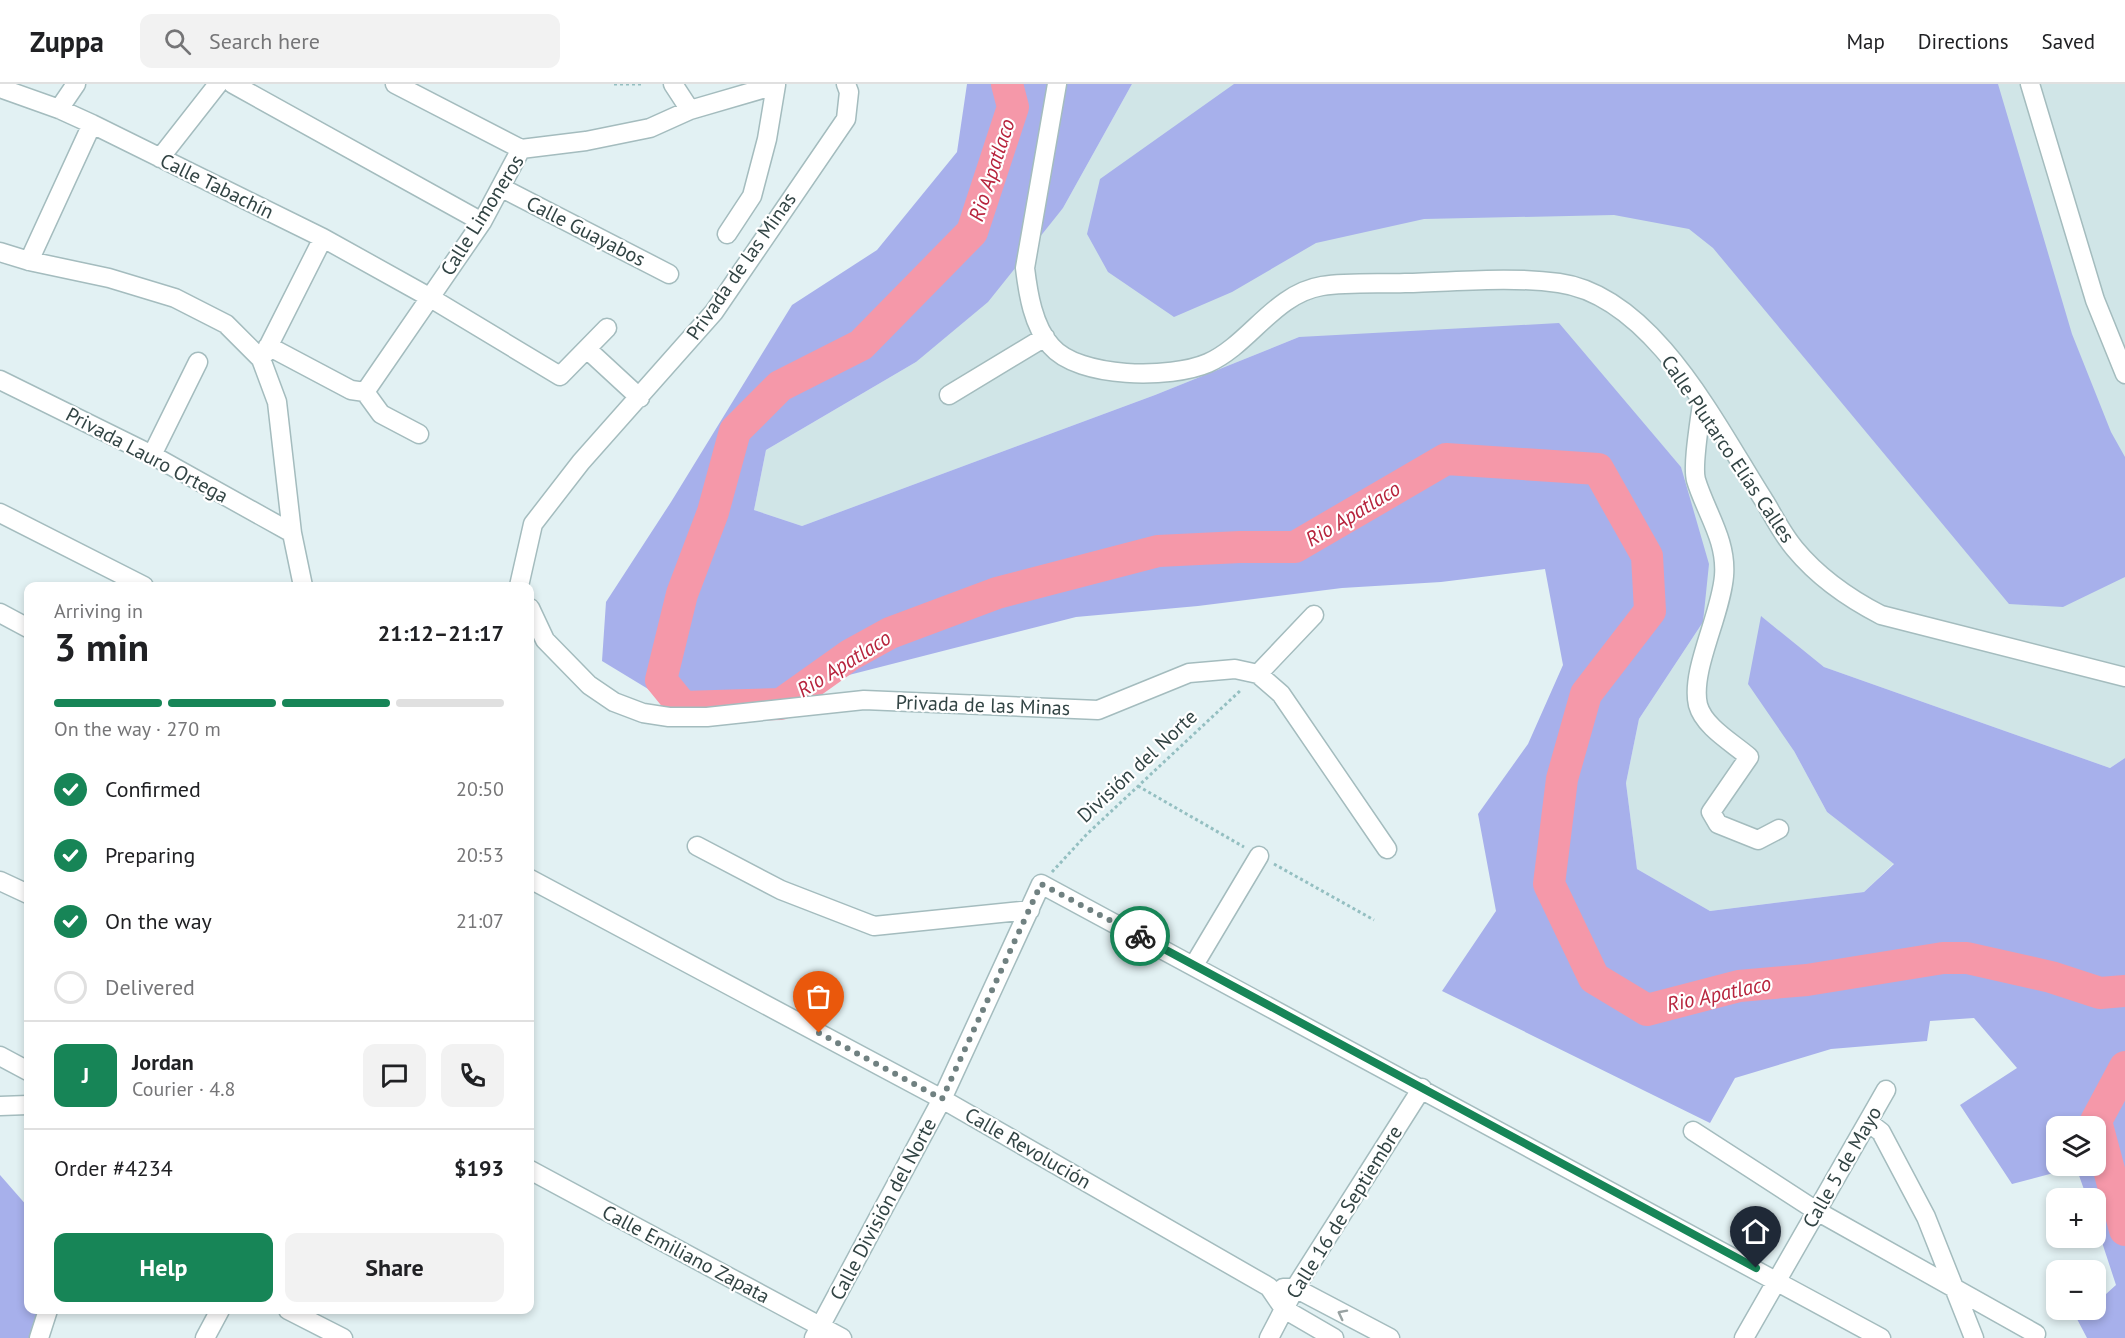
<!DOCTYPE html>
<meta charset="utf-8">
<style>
:root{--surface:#fff;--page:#f2f2f2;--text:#202124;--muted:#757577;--line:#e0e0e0;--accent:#178557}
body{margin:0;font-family:"PT Sans",sans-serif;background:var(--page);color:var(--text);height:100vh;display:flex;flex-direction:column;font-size:22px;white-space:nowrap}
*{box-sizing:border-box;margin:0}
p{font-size:20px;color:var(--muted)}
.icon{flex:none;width:33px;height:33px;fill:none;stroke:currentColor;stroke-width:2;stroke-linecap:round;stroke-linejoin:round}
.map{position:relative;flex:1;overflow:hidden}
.details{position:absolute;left:24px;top:498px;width:510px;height:732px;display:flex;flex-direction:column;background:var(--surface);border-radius:12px;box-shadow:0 3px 9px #0003}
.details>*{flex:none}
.buttons{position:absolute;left:2046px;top:1032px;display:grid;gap:12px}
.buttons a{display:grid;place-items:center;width:60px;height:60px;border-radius:12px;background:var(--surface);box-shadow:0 3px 9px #0003;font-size:30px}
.pin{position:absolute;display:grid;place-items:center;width:51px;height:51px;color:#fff;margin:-62px -26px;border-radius:50% 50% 50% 0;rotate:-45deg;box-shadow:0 0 6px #0007}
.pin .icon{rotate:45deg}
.courier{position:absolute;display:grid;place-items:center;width:60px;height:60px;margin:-30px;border:4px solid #178557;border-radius:50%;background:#fff;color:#222;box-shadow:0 2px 8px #0007}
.overview em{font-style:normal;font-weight:700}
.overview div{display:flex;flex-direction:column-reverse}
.overview{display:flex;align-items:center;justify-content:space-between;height:102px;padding:0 30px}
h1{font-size:39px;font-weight:700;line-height:45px}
.bar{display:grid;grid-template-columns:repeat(4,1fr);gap:9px 6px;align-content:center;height:72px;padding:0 30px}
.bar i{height:8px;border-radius:4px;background:var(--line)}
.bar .on{background:var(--accent)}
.bar p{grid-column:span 4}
.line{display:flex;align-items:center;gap:15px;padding:0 30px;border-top:2px solid var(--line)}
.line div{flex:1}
.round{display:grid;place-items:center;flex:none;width:63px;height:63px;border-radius:12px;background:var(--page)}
ol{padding:0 30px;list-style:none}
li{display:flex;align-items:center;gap:18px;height:66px}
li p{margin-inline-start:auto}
li .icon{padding:6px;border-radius:50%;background:var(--accent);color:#fff;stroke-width:4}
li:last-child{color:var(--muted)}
li i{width:33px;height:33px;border:3px solid var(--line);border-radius:50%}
.cta{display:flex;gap:12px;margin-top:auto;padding:12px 30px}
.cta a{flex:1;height:69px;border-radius:12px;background:var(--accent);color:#fff;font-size:24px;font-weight:700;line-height:69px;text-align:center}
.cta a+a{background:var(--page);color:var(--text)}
header{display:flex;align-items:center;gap:36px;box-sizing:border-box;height:84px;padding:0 30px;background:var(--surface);border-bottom:2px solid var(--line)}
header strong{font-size:28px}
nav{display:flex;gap:33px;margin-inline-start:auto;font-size:21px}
.search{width:420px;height:54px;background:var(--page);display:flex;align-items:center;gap:15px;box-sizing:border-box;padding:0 21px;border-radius:12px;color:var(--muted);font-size:22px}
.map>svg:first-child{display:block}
.residential{fill:#d0e5e7}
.green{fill:#a7b0eb;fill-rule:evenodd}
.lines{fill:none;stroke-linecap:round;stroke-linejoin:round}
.river{stroke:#f598a9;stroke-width:32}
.minor-casing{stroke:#a4bcbe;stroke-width:21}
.path{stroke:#94bfc1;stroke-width:3;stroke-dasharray:3 3;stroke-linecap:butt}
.minor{stroke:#fff;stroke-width:18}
.oneway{stroke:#98a2a2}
.done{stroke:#708181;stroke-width:6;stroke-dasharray:0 10.8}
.route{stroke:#178557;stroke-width:8}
.labels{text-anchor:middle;stroke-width:4.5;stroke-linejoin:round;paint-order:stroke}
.street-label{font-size:20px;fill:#324444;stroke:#fff}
.water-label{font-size:21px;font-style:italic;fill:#b7243d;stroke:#fff}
</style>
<header>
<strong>Zuppa</strong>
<div class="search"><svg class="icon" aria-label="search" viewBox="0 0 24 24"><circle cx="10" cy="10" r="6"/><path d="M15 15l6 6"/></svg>Search here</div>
<nav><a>Map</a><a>Directions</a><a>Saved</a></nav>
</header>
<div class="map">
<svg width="2125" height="1254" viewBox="0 0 2125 1254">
<rect width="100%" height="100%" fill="#e2f1f3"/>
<!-- residential -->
<path class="residential" d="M1132 0H2125V674L2110 684 1824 583 1762 533 1794 667 1827 728 1894 779 1864 808 1710 827 1637 785 1626 699 1639 635 1703 538 1681 383 1630 324 1299 253 1155 311 802 442 754 426 766 366 916 278 1063 124Z"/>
<!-- green -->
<path class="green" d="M967 0H1132L1063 124 988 218 916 278 766 366 754 426 802 442 1155 311 1299 253 1559 239 1681 383 1709 480 1703 538 1639 635 1626 699 1637 785 1710 827 1864 808 1894 780 1827 728 1794 667 1748 600 1761 532 1824 583 2110 684 2125 674V1254H2087L2077 1235 2088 1226H2096V1219L2116 1201 2096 1140V1114H2087L2076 1083 2012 1100 1960 1021 2017 984 1974 934 1930 937 1927 957 1831 965 1735 994 1710 1039 1442 907 1496 827 1478 730 1528 660 1563 581 1545 485 1441 498 1342 504 1198 522 1076 533 845 592 761 610 658 611 602 577 606 518 671 418 792 221 877 166 957 68ZM2056 1042H2096V1082H2056Z
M1234 0H1998L2072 250 2111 348 2125 373V493L2063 523 2009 520 1713 164 1689 145 1614 131 1424 135 1316 159 1232 208 1174 233 1108 188 1087 150 1100 95Z
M0 1091 28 1123V1226H40L38 1254H0Z"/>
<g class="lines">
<!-- river -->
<path class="river" d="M1007 0 1013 23 972 148 861 261 780 302 735 347 713 428 682 510 661 596 683 623 781 620 850 571 890 549 997 509 1158 467 1240 463H1295L1446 375 1598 385 1647 472 1650 527 1586 610 1562 695 1549 800 1594 894 1647 926 1739 902 1807 896 1943 874H1967L2051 893 2100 909 2125 907
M2125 983 2096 1037 2125 1146"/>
<!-- minor casing -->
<g class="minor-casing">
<path id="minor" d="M233 0 482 138
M395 0 521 65
M673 0 690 26
M1057 0 1025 184C1028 209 1033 242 1051 262 1079 295 1171 295 1208 279 1250 260 1274 210 1322 202 1348 198 1378 200 1405 199 1456 198 1508 192 1559 199 1654 212 1718 345 1765 418 1774 433 1783 451 1795 465 1819 494 1848 514 1881 531L2125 593
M2030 0 2095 216 2125 290
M0 4 59 25 92 40 323 154 429 213 560 292 607 244
M59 25 76 0
M521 65 586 57 650 44 690 26 776 1 767 55 752 112 727 150
M160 74 218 0
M502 104 669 190
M0 168 29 177 109 194 175 214 226 240 261 275 277 318 292 449 303 502
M29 177 92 40
M268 262 351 306 365 308 482 138 521 65
M588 266 640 314
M264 271 323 154
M0 296 152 371 292 449
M365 308 381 330 419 350
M949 311 1045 253
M1702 319C1700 336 1692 382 1696 396 1706 429 1727 456 1724 492 1721 531 1690 587 1698 621 1704 643 1733 659 1749 673L1711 728 1718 740 1758 756 1779 745
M152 371 198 278
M0 429 144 502
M519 502 533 440 581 378 714 228 846 35 849 8 846 0
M530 524 545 556 589 601 614 618 643 629 669 633H707L864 616 1098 626 1189 589 1235 585 1258 590 1281 610 1387 765
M0 529 28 544
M1258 590 1314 531
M697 762 781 806 874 842 1030 826
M530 795 942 1015 1269 1203 1284 1225 1334 1254
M0 797 28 810
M1194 881 1259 772
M0 972 28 987
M0 1022 28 1021
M1868 1038 1881 1048 1926 1133 1974 1254
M1693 1047 1815 1126 2036 1250
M530 1086 842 1254
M1283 1204H1295L1390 1254
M288 1226 343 1254
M39 1254 48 1226
M205 1254 220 1226
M814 1254 942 1015 1041 800 1881 1254
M1269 1254 1295 1204 1422 1004
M1744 1254 1886 1006"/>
</g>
<!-- path -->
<path class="path" d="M614 0H643
M1138 702 1244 763
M1274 780 1374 836
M1052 788 1087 750 1242 605"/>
<!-- minor -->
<use href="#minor" class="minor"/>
</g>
<!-- one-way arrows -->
<defs><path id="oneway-chevron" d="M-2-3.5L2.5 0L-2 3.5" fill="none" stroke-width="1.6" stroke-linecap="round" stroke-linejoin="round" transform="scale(1.5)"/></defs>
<use class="oneway" href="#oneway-chevron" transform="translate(1342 1230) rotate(-153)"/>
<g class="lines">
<!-- done -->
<path class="done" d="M819 949 942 1015 1041 800 1140 852"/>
<!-- route -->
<path class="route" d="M1140 852 1756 1184"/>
</g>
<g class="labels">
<!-- street labels -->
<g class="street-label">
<text transform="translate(217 102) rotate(26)" y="7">Calle Tabachín</text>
<text transform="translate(482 131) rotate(-58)" y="7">Calle Limoneros</text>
<text transform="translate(586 147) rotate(27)" y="7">Calle Guayabos</text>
<text transform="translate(741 182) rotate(-55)" y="7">Privada de las Minas</text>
<text transform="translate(1728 365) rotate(56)" y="7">Calle Plutarco Elías Calles</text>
<text transform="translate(147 371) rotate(28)" y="7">Privada Lauro Ortega</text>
<text transform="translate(983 621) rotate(2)" y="7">Privada de las Minas</text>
<text transform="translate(1137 682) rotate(-43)" y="7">División del Norte</text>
<text transform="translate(1028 1064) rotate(30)" y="7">Calle Revolución</text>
<text transform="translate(1842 1083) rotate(-60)" y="7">Calle 5 de Mayo</text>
<text transform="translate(883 1125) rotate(-62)" y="7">Calle División del Norte</text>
<text transform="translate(1344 1128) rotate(-58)" y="7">Calle 16 de Septiembre</text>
<text transform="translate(686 1170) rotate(28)" y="7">Calle Emiliano Zapata</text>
</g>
<!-- water labels -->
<g class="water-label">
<text transform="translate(992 86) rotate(-72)" y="7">Rio Apatlaco</text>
<text transform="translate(1353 430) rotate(-31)" y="7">Rio Apatlaco</text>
<text transform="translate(844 580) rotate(-32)" y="7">Rio Apatlaco</text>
<text transform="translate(1719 910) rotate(-12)" y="7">Rio Apatlaco</text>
</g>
</g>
</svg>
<div class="buttons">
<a><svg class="icon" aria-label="layers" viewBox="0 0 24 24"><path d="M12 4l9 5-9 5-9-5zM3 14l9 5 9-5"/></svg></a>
<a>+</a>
<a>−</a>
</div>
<div class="pin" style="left:819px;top:949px;background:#ea580c"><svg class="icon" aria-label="bag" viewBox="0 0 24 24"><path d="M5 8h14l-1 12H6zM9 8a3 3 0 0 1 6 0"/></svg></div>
<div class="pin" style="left:1756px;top:1184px;background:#1f2937"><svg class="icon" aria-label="home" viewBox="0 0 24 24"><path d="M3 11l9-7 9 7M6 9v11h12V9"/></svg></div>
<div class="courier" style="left:1140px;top:852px"><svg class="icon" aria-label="bike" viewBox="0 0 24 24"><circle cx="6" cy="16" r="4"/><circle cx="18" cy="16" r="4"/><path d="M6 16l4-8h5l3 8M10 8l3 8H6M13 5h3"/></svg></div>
<section class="details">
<div class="overview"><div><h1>3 min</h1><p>Arriving in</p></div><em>21:12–21:17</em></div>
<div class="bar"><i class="on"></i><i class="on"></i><i class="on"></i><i></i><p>On the way · 270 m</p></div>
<ol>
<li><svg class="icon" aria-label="check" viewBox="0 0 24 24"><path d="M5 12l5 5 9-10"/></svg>Confirmed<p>20:50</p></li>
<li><svg class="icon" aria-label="check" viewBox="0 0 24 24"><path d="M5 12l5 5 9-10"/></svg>Preparing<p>20:53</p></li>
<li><svg class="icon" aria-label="check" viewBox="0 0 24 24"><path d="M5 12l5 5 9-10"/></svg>On the way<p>21:07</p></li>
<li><i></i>Delivered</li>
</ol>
<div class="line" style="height:108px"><b class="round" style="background:var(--accent);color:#fff">J</b><div><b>Jordan</b><p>Courier · 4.8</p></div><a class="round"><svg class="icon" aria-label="chat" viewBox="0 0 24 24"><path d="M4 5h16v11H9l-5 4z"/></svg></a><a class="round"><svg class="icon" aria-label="phone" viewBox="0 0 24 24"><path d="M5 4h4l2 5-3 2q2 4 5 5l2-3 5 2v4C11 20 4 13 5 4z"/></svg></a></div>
<div class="line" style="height:78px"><div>Order #4234</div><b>$193</b></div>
<div class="cta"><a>Help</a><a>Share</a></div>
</section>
</div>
